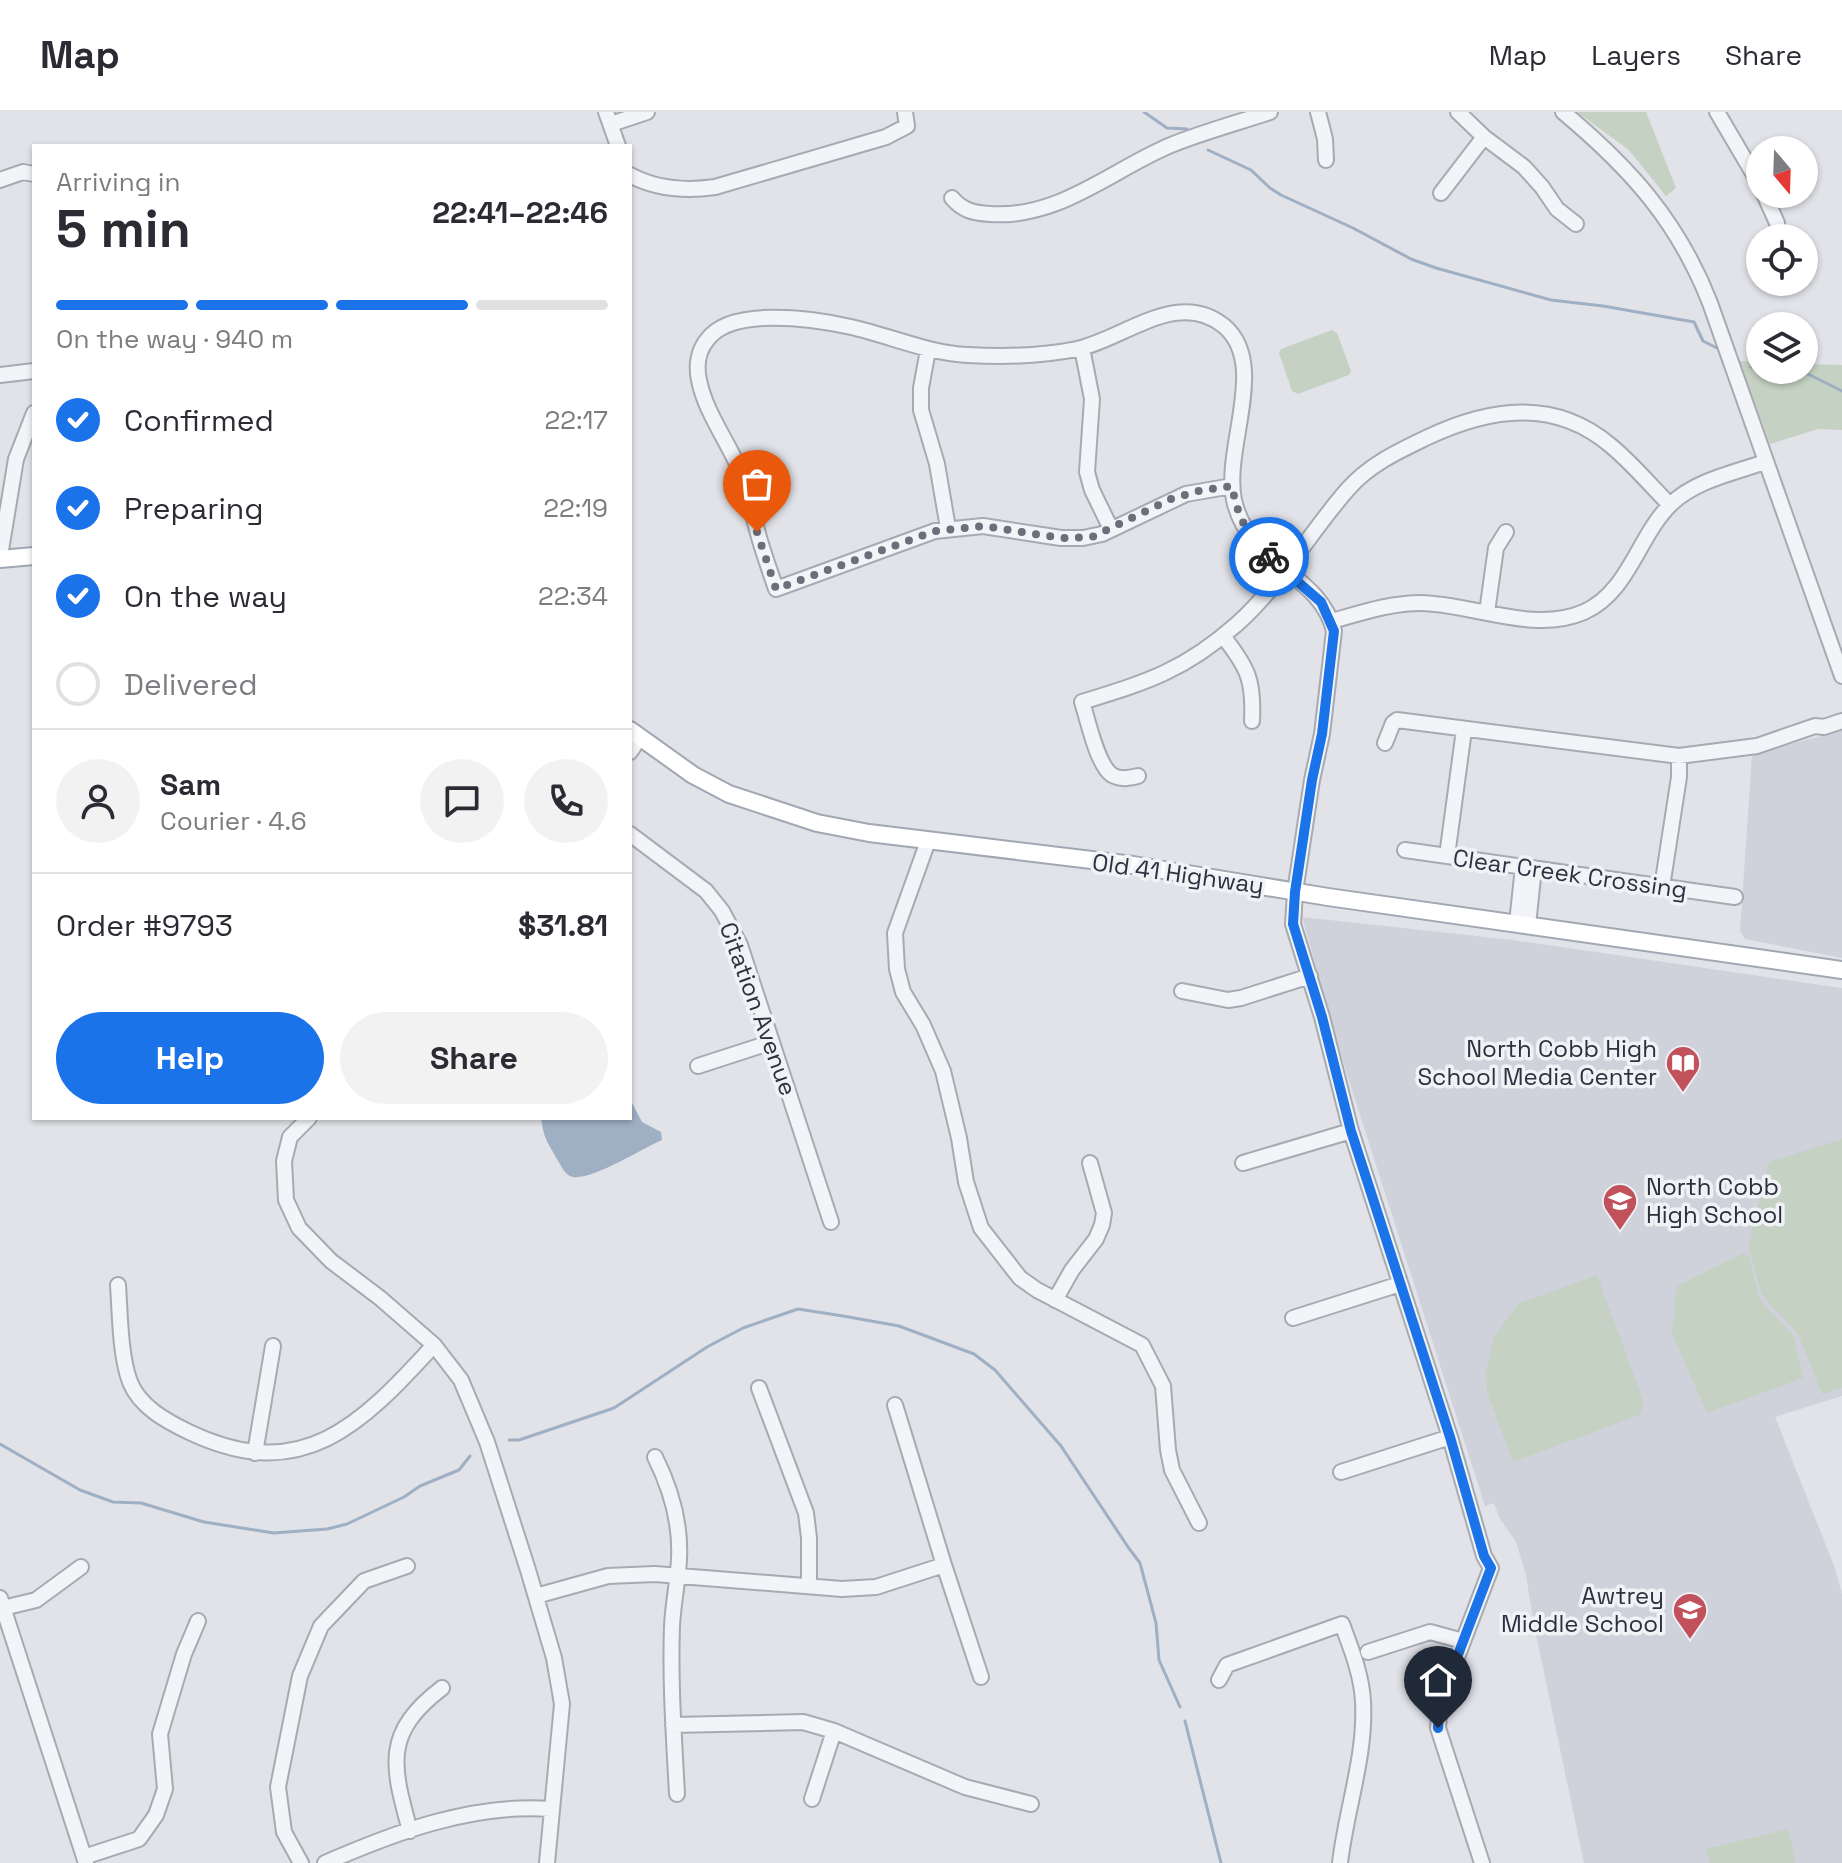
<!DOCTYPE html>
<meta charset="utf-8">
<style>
:root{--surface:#fff;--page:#f2f2f3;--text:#2b2b33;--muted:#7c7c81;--line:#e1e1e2;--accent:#1a73e8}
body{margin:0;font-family:"Space Grotesk",sans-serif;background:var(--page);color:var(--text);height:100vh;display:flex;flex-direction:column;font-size:30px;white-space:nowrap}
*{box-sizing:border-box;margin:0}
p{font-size:26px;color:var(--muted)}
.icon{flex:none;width:44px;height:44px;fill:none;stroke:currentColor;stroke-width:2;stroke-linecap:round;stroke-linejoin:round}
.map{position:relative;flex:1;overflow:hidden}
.sheet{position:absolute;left:32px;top:32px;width:600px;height:976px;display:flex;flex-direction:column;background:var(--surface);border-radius:0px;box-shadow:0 2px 6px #0004}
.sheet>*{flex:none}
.needle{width:52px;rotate:161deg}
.tools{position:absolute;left:1746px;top:24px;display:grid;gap:16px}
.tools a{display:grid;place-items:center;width:72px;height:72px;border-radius:50%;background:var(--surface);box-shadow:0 2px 6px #0004;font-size:40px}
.pin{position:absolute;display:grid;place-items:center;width:68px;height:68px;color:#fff;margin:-82px -34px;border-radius:50% 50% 50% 0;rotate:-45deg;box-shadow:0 0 8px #0007}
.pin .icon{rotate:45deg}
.courier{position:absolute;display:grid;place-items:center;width:80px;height:80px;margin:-40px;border:6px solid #1a73e8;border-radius:50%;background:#fff;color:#222;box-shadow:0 2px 10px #0007}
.head em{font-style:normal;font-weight:700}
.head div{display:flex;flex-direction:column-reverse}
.head{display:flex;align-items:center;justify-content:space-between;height:136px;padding:0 24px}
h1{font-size:52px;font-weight:700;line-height:60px}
.bar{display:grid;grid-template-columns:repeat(4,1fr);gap:12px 8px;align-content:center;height:96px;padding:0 24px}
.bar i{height:10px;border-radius:6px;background:var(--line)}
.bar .on{background:var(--accent)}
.bar p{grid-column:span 4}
.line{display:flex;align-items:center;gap:20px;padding:0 24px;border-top:2px solid var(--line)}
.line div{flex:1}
.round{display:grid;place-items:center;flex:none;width:84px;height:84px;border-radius:42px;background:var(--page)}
ol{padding:0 24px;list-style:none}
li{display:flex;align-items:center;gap:24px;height:88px}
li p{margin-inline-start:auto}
li .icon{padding:8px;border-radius:50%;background:var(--accent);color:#fff;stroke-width:4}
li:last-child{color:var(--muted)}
li i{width:44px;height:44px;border:4px solid var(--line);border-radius:50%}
.action{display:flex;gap:16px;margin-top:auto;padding:16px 24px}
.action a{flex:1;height:92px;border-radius:48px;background:var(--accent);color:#fff;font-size:32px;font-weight:700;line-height:92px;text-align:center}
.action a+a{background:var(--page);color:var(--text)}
header{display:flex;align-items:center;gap:48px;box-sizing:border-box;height:112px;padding:0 40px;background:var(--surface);border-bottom:2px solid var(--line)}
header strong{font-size:38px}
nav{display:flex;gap:44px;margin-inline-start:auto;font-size:28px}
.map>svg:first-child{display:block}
.built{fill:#cfd2da}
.green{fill:#c5d1c3}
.water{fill:#9fafc4}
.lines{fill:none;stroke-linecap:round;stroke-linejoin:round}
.stream{stroke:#9fafc4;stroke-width:3}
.minor-casing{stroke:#a7aab2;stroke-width:18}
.major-casing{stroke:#a1a7b3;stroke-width:20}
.minor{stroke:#f3f4f7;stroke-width:14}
.major{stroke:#fff;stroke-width:16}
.done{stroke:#6b6f7a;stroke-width:8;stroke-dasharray:0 14.4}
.route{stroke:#1a73e8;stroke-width:10}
.labels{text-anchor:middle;stroke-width:7;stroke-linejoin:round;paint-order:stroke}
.street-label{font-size:24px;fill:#2b313e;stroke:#f0f2f6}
.poi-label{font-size:24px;fill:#2b313e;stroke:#f0f2f6;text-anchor:end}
</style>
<header>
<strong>Map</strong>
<nav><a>Map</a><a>Layers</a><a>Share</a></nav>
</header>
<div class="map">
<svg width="1842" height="1751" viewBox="0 0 1842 1751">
<rect width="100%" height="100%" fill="#e1e3e8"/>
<!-- built -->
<path class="built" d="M1842 618V846L1745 827 1740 819 1752 643Z
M1302 805 1513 828 1842 876V1284L1775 1305 1835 1456 1842 1482V1751H1584L1533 1508 1526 1463 1516 1430 1499 1405 1494 1391 1485 1394 1345 956Z"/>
<!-- green -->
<path class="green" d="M1577 0H1646L1676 76 1666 84 1629 38Z
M1332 218 1337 221 1351 259 1349 263 1298 282 1292 279 1279 241 1281 237Z
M1739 249 1760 250V258H1804V252L1842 253V318L1818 317 1770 332Z
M1842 1027V1276L1822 1282 1798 1222 1762 1183 1748 1135 1769 1050Z
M1744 1141 1749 1145 1759 1187 1793 1223 1803 1266 1707 1301 1672 1222 1677 1174Z
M1597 1163 1644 1291 1639 1303 1513 1350 1487 1280 1486 1260 1494 1225 1518 1192Z
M1788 1717 1796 1751H1710L1706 1737Z"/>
<!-- water -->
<path class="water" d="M630 987 642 1010 661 1020 662 1028C643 1036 593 1068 573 1065 565 1064 561 1053 557 1047 547 1029 544 1027 541 1006H630Z"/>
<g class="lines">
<!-- stream -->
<path class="stream" d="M1144 0 1167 16 1187 17
M1208 38 1251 58 1270 76 1281 83 1353 116 1411 147 1436 156 1551 188 1603 194 1694 210 1703 229 1717 236
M1751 255 1760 256
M1800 258 1842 279
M509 1328H519L614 1296 707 1235 743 1216 798 1197 843 1204 899 1214 974 1242 995 1258 1061 1334 1128 1435 1140 1451 1156 1511 1159 1548 1180 1595
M0 1332 80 1378 113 1390 141 1391 204 1410 274 1421 327 1417 347 1412 404 1385 420 1374 459 1358 470 1344
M1185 1609 1221 1751"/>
<!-- minor casing -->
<g class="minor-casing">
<path id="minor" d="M606 0 618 34
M1318 0 1325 27 1326 48
M1458 0 1484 25 1524 55 1542 75 1557 97 1576 112
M1563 0C1630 56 1678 109 1710 191L1842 564
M1717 0 1760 73
M611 12 647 0
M630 63C656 77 687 79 715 75L886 25 907 14 905 0
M0 68 23 60 34 62
M1441 81 1484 25
M1764 82 1777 111
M952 86C963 99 974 101 990 102 1059 107 1111 58 1171 33 1203 20 1237 11 1270 0
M1082 236 1092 287 1087 360 1092 378 1111 417
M928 238 921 276V298L937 352 948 416
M0 263 34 259
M1232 374 1186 382 1102 422 1083 426H1061L983 414 935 419 776 477C769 456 761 435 756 414 751 396 748 378 741 361 729 331 705 300 699 268 696 254 698 239 707 228 731 194 815 207 851 215 891 224 927 241 968 243 1004 245 1042 244 1077 237 1124 227 1178 176 1224 214 1269 252 1223 335 1234 388 1248 453 1320 461 1334 519L1322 622 1312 668 1295 780 1293 812 1322 905 1351 1019 1450 1325 1484 1444 1491 1456 1440 1590 1438 1616 1482 1751
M0 444 16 347 34 301
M1487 500 1496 436 1506 420
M1332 509C1361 501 1390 491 1421 491 1474 492 1533 522 1584 500 1629 480 1638 424 1671 392 1696 368 1734 361 1765 350
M1223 524C1248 556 1254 568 1252 609
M1385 631 1393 611 1397 608 1679 644 1757 634 1815 614 1824 615 1842 609
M630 640 640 625
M1138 664C1129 666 1121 668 1112 663 1097 653 1088 608 1082 590 1147 570 1184 559 1237 512 1280 474 1310 420 1348 377 1370 352 1399 339 1428 325 1490 296 1554 286 1610 333 1632 351 1650 373 1670 393
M630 722 706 779 722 799 740 833 831 1110
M928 729 895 821 897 857 903 880 923 913 943 959 959 1026 966 1070 981 1116 1020 1166 1037 1178 1142 1233 1163 1274 1168 1338 1172 1358 1199 1411
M1405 738 1735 785
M1447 744 1464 618
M1662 775 1679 665V644
M1517 811 1523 755
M1528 813 1534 756
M1182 879 1228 888 1241 886 1310 864
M698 954 772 930
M309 1006 290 1025 284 1049 286 1088 299 1116 331 1149 380 1186 434 1233 461 1268 487 1330 528 1458 554 1546 562 1592 547 1751
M1243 1051 1351 1019
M118 1173C120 1201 120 1244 130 1270 140 1295 166 1309 189 1320 302 1374 361 1313 434 1233
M1055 1188 1072 1158 1096 1127 1102 1113 1104 1101 1090 1051
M1293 1206 1400 1172
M759 1276 806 1401 809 1426V1474
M895 1293 944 1453 981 1565
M255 1341 273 1234
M655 1345C671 1377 681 1410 679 1447 678 1469 673 1492 672 1514 670 1570 674 1626 677 1682
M1341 1360 1450 1325
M536 1484 608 1464 655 1462 842 1477 876 1475 944 1453
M0 1486 86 1751
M3 1496 36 1488 81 1455
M1368 1540 1430 1520 1463 1529
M1219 1568 1227 1553 1342 1512C1351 1536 1362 1564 1363 1590 1366 1644 1346 1698 1340 1751
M673 1613 803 1610 834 1619 965 1675 1031 1692
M812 1687 834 1619
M410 1719C392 1653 383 1621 442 1576
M84 1745 139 1727 156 1703 165 1677 160 1622 184 1542 198 1509
M301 1751 284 1720 278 1675 300 1564 321 1514 364 1469 407 1454
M325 1751C396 1720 473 1691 551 1697"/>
</g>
<!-- major casing -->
<g class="major-casing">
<path id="major" d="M0 447 34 444
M630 618 693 663 729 682 817 711 869 721 1133 753 1328 785 1842 858"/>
</g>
<!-- minor -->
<use href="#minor" class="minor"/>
<!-- major -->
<use href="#major" class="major"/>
</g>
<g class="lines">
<!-- done -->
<path class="done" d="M757 420 776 477 935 419 983 414 1061 426 1092 425 1171 387 1198 379 1232 374C1237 402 1247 425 1269 445"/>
<!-- route -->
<path class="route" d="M1269 445 1321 490 1334 519 1322 622 1312 668 1295 780 1293 812 1322 905 1351 1019 1450 1325 1484 1444 1491 1456 1440 1590 1438 1616"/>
</g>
<!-- icons -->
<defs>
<g id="library-pin" transform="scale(1.8)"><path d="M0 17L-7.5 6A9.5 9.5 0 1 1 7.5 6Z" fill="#c1525c" stroke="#f0f2f6"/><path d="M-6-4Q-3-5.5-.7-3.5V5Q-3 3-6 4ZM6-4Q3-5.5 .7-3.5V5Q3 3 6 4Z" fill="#fff"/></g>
<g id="school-pin" transform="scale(1.8)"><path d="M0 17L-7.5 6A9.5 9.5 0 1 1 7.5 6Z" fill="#c1525c" stroke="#f0f2f6"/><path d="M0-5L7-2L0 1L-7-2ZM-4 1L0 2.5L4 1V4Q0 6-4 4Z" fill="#fff"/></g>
</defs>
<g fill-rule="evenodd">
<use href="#library-pin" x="1683" y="951"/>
<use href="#school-pin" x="1620" y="1089"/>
<use href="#school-pin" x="1690" y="1498"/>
</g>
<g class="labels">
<!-- street labels -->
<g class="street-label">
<text transform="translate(1178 762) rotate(8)" y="8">Old 41 Highway</text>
<text transform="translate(1570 762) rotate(8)" y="8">Clear Creek Crossing</text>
<text transform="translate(758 897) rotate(70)" y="8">Citation Avenue</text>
</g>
<!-- poi labels -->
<g class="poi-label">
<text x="1657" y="945">North Cobb High<tspan x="1657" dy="28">School Media Center</tspan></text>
<text x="1646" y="1083" text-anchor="start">North Cobb<tspan x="1646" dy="28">High School</tspan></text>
<text x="1664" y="1492">Awtrey<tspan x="1664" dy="28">Middle School</tspan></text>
</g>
</g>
</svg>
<div class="tools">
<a><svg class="needle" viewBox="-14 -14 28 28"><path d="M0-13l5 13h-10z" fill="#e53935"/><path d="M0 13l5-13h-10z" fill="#7c7c81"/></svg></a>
<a><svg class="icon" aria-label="locate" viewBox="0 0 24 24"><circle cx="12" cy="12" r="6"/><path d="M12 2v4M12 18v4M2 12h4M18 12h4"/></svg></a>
<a><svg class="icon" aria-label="layers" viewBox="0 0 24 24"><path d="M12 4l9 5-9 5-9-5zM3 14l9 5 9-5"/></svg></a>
</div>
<div class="pin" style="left:757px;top:420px;background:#ea580c"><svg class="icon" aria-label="bag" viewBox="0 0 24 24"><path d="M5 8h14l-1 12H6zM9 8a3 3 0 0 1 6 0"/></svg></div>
<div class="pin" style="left:1438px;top:1616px;background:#1f2937"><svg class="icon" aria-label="home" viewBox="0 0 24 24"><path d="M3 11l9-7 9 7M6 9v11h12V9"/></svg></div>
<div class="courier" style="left:1269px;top:445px"><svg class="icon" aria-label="bike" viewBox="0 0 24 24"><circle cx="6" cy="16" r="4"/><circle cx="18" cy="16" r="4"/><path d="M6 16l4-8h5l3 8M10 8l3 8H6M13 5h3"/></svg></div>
<section class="sheet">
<div class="head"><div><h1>5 min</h1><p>Arriving in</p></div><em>22:41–22:46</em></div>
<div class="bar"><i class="on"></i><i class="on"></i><i class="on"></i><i></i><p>On the way · 940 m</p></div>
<ol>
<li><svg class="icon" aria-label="check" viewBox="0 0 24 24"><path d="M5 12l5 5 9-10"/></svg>Confirmed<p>22:17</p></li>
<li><svg class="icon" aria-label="check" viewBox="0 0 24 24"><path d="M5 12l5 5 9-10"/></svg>Preparing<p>22:19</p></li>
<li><svg class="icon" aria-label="check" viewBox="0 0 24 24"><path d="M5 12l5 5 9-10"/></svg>On the way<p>22:34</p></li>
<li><i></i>Delivered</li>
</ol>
<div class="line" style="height:144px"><a class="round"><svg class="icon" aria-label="person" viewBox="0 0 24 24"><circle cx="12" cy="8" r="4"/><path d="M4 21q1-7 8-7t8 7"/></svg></a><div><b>Sam</b><p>Courier · 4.6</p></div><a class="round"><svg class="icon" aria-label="chat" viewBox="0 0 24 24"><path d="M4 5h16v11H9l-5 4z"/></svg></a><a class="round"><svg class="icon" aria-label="phone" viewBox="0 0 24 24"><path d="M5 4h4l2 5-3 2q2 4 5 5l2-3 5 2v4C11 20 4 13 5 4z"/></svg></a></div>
<div class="line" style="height:104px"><div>Order #9793</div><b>$31.81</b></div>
<div class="action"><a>Help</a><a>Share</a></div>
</section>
</div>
